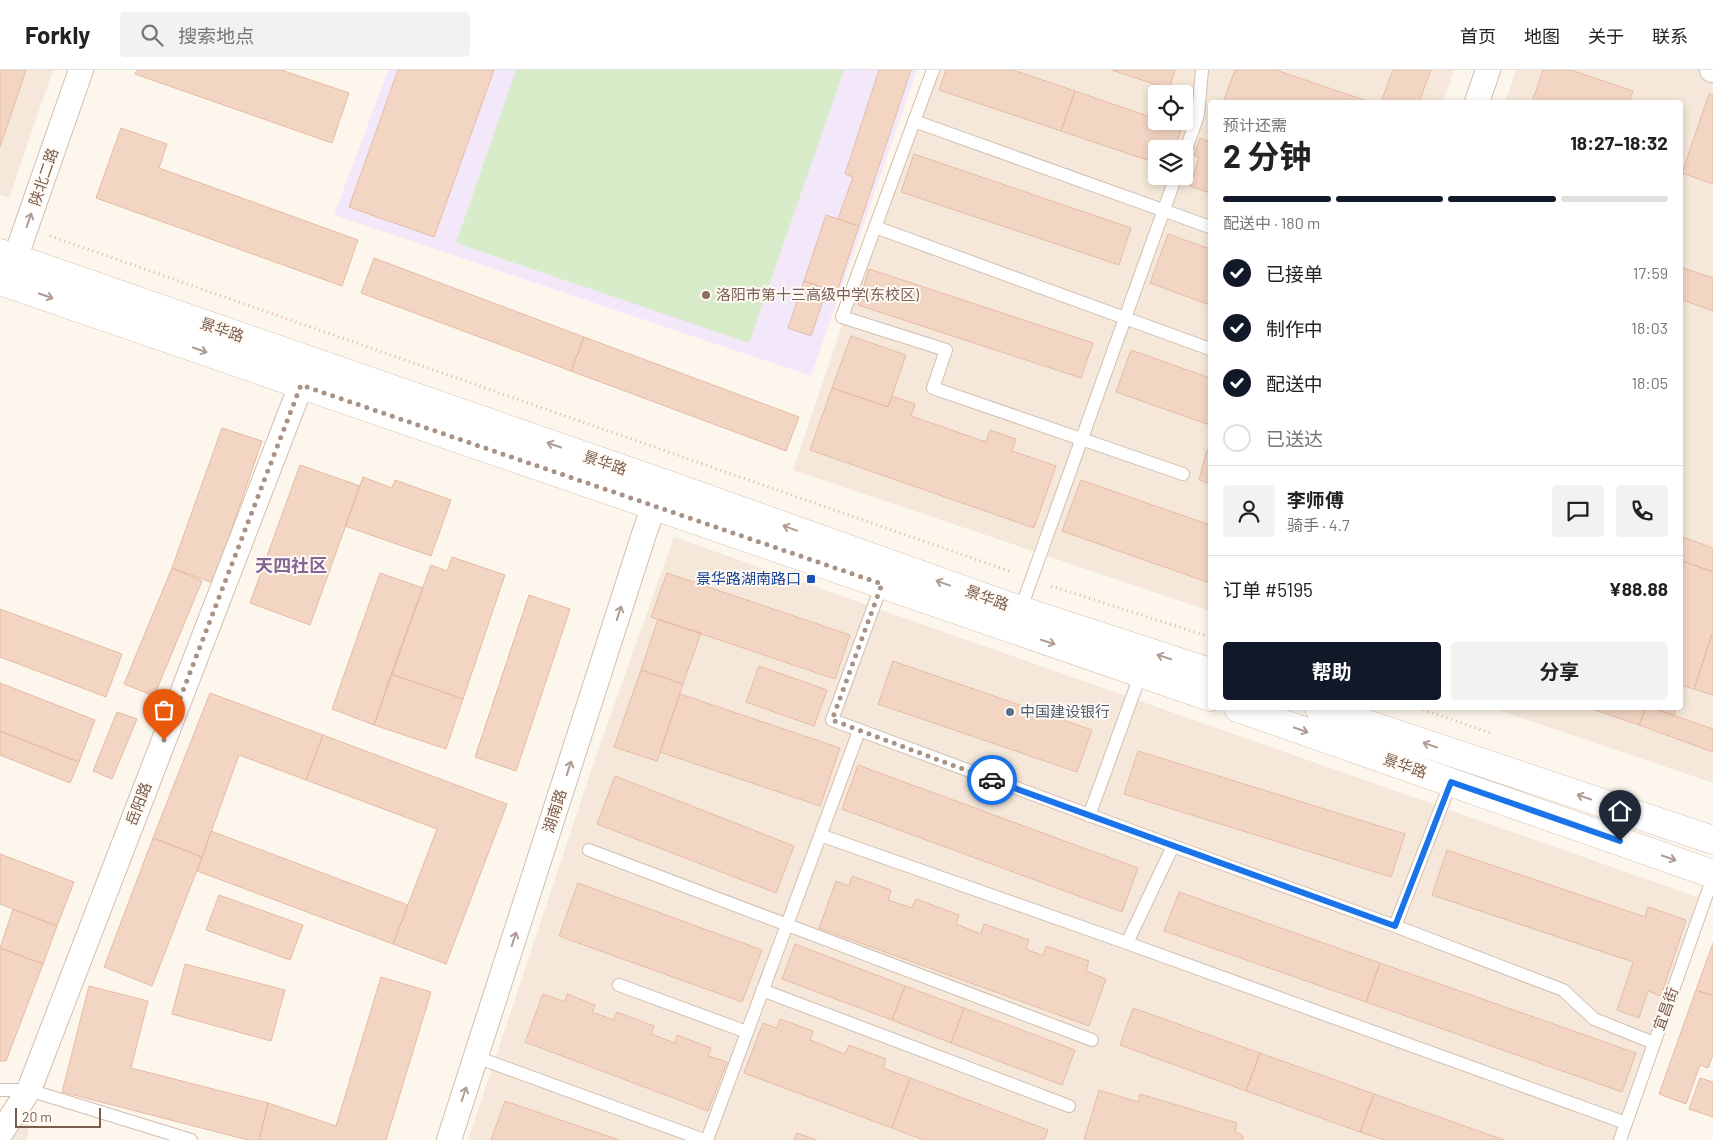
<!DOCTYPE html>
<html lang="zh">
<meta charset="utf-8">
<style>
:root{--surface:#fff;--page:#f2f2f2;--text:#222;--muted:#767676;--line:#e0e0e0;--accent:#111827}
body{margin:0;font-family:Barlow,"Noto Sans SC",sans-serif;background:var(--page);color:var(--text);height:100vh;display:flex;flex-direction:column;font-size:19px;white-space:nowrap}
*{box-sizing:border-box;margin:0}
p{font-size:16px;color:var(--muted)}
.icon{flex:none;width:28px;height:28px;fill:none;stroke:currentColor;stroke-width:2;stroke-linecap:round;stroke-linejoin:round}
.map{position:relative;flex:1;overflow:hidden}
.side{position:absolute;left:1208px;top:30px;width:475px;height:610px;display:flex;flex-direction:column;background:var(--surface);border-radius:5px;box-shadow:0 2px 8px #0003}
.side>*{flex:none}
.fabs{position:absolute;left:1148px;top:15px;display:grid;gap:10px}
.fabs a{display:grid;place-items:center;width:45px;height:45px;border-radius:5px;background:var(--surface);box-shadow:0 2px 8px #0003;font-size:25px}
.scale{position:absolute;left:15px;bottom:12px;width:86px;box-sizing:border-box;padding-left:5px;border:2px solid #7a5c4d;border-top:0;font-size:14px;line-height:18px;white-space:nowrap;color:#7a5c4d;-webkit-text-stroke:4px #fffaf3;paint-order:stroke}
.pin{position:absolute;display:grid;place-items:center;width:42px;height:42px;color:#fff;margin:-51px -21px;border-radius:50% 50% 50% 0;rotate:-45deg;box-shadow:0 0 5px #0007}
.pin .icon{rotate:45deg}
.courier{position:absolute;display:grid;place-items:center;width:50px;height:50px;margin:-25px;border:4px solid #1a73e8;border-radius:50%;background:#fff;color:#222;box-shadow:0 1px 6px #0007}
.summary em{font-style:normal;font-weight:700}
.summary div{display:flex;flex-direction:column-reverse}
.summary{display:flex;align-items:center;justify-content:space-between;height:85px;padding:0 15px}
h1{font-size:32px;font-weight:700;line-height:38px}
.bar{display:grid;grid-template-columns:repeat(4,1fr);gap:8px 5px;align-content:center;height:60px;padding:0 15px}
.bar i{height:6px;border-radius:4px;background:var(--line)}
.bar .on{background:var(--accent)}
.bar p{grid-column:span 4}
.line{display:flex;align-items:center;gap:12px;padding:0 15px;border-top:1px solid var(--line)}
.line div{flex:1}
.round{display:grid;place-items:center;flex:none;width:52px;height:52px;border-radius:5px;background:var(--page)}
ol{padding:0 15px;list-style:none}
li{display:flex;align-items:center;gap:15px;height:55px}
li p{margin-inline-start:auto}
li .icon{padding:5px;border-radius:50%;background:var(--accent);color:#fff;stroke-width:4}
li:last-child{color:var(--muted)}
li i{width:28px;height:28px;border:2px solid var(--line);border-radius:50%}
.primary-button{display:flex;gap:10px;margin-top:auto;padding:10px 15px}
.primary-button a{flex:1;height:58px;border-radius:5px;background:var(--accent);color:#fff;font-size:20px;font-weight:700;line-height:58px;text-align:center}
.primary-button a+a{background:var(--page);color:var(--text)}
header{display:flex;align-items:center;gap:30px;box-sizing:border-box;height:70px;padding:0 25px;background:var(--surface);border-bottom:1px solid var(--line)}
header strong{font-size:24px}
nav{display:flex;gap:28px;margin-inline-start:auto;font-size:18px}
.search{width:350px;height:45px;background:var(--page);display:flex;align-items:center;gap:12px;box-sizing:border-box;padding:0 18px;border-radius:5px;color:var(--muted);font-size:19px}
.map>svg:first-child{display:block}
.residential{fill:#f5e8da;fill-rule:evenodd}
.education{fill:#f3e8fa}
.green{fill:#d8ecc9}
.building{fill:#f3d5c3;stroke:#e6bba3}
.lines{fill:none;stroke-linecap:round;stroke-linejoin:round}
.lane-casing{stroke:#d1beb0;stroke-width:14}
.street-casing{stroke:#d1beb0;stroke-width:26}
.secondary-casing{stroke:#d6c0b0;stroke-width:29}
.path{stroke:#d9b8a5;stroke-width:3;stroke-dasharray:1 4;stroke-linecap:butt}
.lane{stroke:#fff;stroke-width:12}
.street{stroke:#fff;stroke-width:24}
.secondary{stroke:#fff;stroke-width:28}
.oneway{stroke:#af9d94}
.done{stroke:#a89285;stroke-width:5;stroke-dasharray:0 9}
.route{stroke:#1a73e8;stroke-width:6}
.education-dot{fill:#8d6e63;stroke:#fffaf3;stroke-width:2}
.transit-dot{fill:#1a4fb4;stroke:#fffaf3;stroke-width:2}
.service-dot{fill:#5c6f8a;stroke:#fffaf3;stroke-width:2}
.labels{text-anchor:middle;stroke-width:4;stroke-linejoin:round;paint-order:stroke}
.street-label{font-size:15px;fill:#7a5c4d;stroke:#fffaf3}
.education-label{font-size:15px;fill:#785e54;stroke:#fffaf3;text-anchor:start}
.transit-label{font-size:15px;fill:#164399;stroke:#fffaf3;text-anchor:end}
.service-label{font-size:15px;fill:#4e5e75;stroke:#fffaf3;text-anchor:start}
.quarter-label{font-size:18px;font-weight:bold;fill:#846695;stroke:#fffaf3}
</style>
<header>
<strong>Forkly</strong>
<div class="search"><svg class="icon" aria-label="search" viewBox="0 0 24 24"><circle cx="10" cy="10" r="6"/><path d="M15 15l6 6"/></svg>搜索地点</div>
<nav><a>首页</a><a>地图</a><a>关于</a><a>联系</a></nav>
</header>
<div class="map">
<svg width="1713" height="1070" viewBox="0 0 1713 1070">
<rect width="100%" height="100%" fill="#fdf6ec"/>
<!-- residential -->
<path class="residential" d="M0 0H53L9 128 0 125Z
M929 0H1454L1443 32H1210V541L793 400ZM1156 24H1184V51H1156ZM1156 79H1184V106H1156Z
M1516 0H1713V713L1492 638H1680V32H1505Z
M674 467 1700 828 1614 1070H468L596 686Z
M0 1044 30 1047 27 1070H0Z"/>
<!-- education -->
<path class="education" d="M388 0H917L811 306 334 145Z"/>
<!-- green -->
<path class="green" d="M516 0H844L749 273 456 173Z"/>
<!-- building -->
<path class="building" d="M0 0H26L0 77Z
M137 0H281L349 23 332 73 135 4Z
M398 0H494L434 167 349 137Z
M879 0H911L859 156 838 149 853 107 845 104Z
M946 0H1013L1075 21 1061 61 939 20Z
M1112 0H1175L1169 19Z
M1235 0H1276L1370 32H1223Z
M1393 0H1431L1419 32H1381Z
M1543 0H1571L1633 21 1629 32H1532Z
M1075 21 1156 49V51H1164L1182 57 1174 79H1156V93L1061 61Z
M1709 24 1713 25V114L1682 103Z
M121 58 167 74 159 98 358 170 342 216 96 128Z
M1200 68 1210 72V123L1190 116 1199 87 1194 85Z
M914 84 1131 158 1119 195 901 122Z
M826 145 859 156 837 222 804 211Z
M1168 164 1210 179V235L1150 213Z
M374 188 584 267 571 301 361 223Z
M1680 197 1713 208V241L1680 229Z
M869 199 1093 273 1081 308 858 235Z
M804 211 827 219 811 266 788 258Z
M851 266 906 285 888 337 832 318Z
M584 267 799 347 786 381 571 301Z
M1131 280 1210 308V355L1116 322Z
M832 318 888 337 892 326 915 334 911 346 986 372 990 360 1016 369 1012 381 1056 396 1034 458 810 380Z
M222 358 262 371 213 513 172 498Z
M1207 380 1210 381V414L1199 410Z
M300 395 360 416 310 555 250 533Z
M363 407 392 418 395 410 451 430 431 486 345 456Z
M1081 410 1210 455V513L1062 461Z
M1680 466 1713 478V502L1680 490Z
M452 487 505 505 463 629 391 604 431 495 447 501Z
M1680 490 1713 502V561L1694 619 1680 615Z
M172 498 202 511 154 626 124 614Z
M380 503 423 518 374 655 332 639Z
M667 503 850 565 835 609 651 547Z
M529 525 570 539 516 701 475 687Z
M0 539 122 584 106 627 0 587Z
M658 549 701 563 683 614 641 600Z
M1713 561V625L1694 619Z
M893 591 1092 660 1077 702 878 634Z
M759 596 827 620 814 656 746 632Z
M641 600 683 614 657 691 614 677Z
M391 604 463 629 446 679 374 655Z
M0 613 95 650 79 692 0 661Z
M210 623 323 665 306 710 239 685 202 787 153 768Z
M680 624 840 678 820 736 660 682Z
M1589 638H1646L1639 655Z
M1646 638H1652L1713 659V682L1639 655Z
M1652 638H1676L1674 645Z
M117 642 137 649 112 709 93 701Z
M0 661 79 692 70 713 0 685Z
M323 665 507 734 446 894 393 874 437 759 306 710Z
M1138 681 1405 764 1391 807 1124 724Z
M858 695 1138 798 1122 842 842 739Z
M615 706 794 776 776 823 597 754Z
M211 761 408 835 393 874 197 801Z
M153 768 202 787 152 916 104 897Z
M1447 780 1645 847 1648 837 1686 850 1661 926 1648 921 1639 948 1617 940 1633 892 1432 825Z
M0 784 74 812 57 856 0 834Z
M852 806 891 820 888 830 912 838 916 829 959 845 956 854 981 864 984 854 1029 870 1026 879 1043 886 1046 876 1089 891 1086 901 1106 909 1089 956 819 858 836 811 849 816Z
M578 813 762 880 742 932 559 866Z
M1179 822 1380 893 1366 932 1164 861Z
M219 825 303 855 290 890 206 860Z
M13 839 57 856 43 894 0 878Z
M1713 873V926L1696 920Z
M795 874 905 916 892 950 782 909Z
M0 878 43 894 6 991H0Z
M1380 893 1636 983 1622 1022 1366 932Z
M185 894 285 920 271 971 172 944Z
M381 907 431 922 386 1070H259L268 1033 336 1056Z
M89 916 148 931 131 998 268 1033 259 1070H248L62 1022Z
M905 916 964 938 951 973 892 950Z
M1696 920 1713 926V985L1708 998 1700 995 1686 1034 1659 1024Z
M543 924 565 932 567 924 595 935 592 942 614 950 617 942 654 956 651 964 675 973 677 965 711 978 708 986 727 992 708 1041 525 972Z
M964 938 1075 980 1062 1015 951 973Z
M1133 938 1260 983 1246 1021 1120 975Z
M780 949 813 961 810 970 845 984 849 975 886 989 883 998 910 1008 892 1058 744 1003 763 953 777 958Z
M1260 983 1374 1024 1360 1062 1246 1021Z
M910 1008 1048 1060 1044 1070H924L892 1058Z
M1700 1008 1713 1012V1047L1689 1039Z
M1099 1020 1138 1032 1140 1024 1237 1053 1235 1061 1243 1066 1242 1070H1084Z
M1374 1024 1504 1070H1384L1360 1062Z
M505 1031 619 1070H491Z
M797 1063 817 1070H794Z"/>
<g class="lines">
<!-- lane casing -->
<g class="lane-casing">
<path id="lane" d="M933 0 842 247 946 280 933 318 1183 404
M914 51 1210 157
M1184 85 1198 45 1202 0
M875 157 1210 279
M882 514 832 650 1173 776 1395 856 1563 920 1594 949 1654 973
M1020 541 1176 106
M1089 746 1141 603
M820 765 1127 873 1626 1053
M589 780 1092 970
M1395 856 1451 712
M1127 873 1173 776
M619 915 747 962
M762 920 1069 1036
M476 987 704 1070
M0 1020H29L191 1070
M707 1070 859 661
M1620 1070 1713 807"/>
</g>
<!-- street casing -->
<g class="street-casing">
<path id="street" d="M1712 0H1713
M1477 32 1488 0
M9 206 81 0
M0 1064 29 1020 301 315
M449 1070 645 461 661 418"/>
</g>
<!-- secondary casing -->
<g class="secondary-casing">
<path id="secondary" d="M0 183 663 413 1020 540 1210 602
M0 211 1210 627
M1238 638 1713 804
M1319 638 1713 770"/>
</g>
<!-- path -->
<path class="path" d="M50 166 1012 502
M1051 516 1210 567
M1418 638 1491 663"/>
<!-- lane -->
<use href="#lane" class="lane"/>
<!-- street -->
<use href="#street" class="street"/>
<!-- secondary -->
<use href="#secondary" class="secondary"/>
</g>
<!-- one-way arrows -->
<defs><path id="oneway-shaft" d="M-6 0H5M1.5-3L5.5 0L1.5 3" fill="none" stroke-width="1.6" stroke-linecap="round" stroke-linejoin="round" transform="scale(1.25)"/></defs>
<g class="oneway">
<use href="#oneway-shaft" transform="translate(29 150) rotate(-71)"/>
<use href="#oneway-shaft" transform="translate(46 226) rotate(19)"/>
<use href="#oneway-shaft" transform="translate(200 280) rotate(19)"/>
<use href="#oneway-shaft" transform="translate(554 375) rotate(-161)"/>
<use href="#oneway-shaft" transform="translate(790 458) rotate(-160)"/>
<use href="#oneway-shaft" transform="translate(943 513) rotate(-160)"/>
<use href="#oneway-shaft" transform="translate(619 543) rotate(-72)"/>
<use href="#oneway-shaft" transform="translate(1048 572) rotate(18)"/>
<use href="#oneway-shaft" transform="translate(1164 587) rotate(-162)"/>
<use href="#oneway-shaft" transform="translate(1301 660) rotate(19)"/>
<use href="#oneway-shaft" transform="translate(1430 675) rotate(-161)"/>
<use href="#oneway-shaft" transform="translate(569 698) rotate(-72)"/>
<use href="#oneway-shaft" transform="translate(1584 727) rotate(-161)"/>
<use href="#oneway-shaft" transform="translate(1669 788) rotate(19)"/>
<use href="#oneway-shaft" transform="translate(514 869) rotate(-72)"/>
<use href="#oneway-shaft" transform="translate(464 1024) rotate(-72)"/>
</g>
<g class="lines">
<!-- done -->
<path class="done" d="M164 670 301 315 882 514 832 650 992 710"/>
<!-- route -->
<path class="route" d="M992 710 1395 856 1451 712 1620 771"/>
</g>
<!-- markers -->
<circle class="education-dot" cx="706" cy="225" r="5"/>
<rect class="transit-dot" x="806" y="504" width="10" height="10" rx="2.5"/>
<circle class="service-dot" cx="1010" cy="642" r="5"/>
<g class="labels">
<!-- street labels -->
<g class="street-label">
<text transform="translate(44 107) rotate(-71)" y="5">陕北二路</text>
<text transform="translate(222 260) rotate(19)" y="5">景华路</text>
<text transform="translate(605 393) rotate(19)" y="5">景华路</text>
<text transform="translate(987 528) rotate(20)" y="5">景华路</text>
<text transform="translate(1405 696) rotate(19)" y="5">景华路</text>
<text transform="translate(139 734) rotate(-69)" y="5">岳阳路</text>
<text transform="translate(555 741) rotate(-72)" y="5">湖南路</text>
<text transform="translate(1666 939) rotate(-70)" y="5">宜昌街</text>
</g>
<!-- education labels -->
<g class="education-label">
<text x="716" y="230">洛阳市第十三高级中学(东校区)</text>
</g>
<!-- transit labels -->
<g class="transit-label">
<text x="801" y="514">景华路湖南路口</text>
</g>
<!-- service labels -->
<g class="service-label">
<text x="1020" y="647">中国建设银行</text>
</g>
<!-- quarter labels -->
<g class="quarter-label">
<text x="291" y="502">天四社区</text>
</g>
</g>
</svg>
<div class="fabs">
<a><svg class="icon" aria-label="locate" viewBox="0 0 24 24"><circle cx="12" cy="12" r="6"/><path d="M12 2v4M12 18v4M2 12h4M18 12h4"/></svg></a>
<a><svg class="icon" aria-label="layers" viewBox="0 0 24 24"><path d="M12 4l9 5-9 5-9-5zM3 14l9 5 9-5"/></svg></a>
</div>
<div class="scale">20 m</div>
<div class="pin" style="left:164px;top:670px;background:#ea580c"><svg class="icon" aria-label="bag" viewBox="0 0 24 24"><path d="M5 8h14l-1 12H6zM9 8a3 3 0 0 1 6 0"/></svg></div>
<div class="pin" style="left:1620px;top:771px;background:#1f2937"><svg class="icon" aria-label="home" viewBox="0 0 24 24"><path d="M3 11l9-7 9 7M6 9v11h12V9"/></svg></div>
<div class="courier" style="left:992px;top:710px"><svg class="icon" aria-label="car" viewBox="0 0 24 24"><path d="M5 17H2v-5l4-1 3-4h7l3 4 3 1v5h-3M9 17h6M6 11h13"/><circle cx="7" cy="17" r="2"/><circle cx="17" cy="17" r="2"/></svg></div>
<section class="side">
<div class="summary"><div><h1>2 分钟</h1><p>预计还需</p></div><em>18:27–18:32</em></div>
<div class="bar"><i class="on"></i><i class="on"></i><i class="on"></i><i></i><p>配送中 · 180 m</p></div>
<ol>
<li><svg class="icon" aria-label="check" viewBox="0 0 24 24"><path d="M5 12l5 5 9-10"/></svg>已接单<p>17:59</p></li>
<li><svg class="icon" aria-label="check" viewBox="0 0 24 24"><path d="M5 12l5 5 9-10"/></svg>制作中<p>18:03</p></li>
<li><svg class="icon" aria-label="check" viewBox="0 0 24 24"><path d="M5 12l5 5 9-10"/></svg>配送中<p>18:05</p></li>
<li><i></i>已送达</li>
</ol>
<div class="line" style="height:90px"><a class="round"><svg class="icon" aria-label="person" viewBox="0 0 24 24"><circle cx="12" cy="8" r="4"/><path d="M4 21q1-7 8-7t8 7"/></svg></a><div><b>李师傅</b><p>骑手 · 4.7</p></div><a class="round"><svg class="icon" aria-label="chat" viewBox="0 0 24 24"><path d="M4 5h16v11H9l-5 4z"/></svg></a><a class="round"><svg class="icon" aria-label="phone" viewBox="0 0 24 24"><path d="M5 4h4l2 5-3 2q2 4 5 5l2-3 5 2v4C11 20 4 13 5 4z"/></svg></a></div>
<div class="line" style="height:65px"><div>订单 #5195</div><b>¥88.88</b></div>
<div class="primary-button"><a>帮助</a><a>分享</a></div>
</section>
</div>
